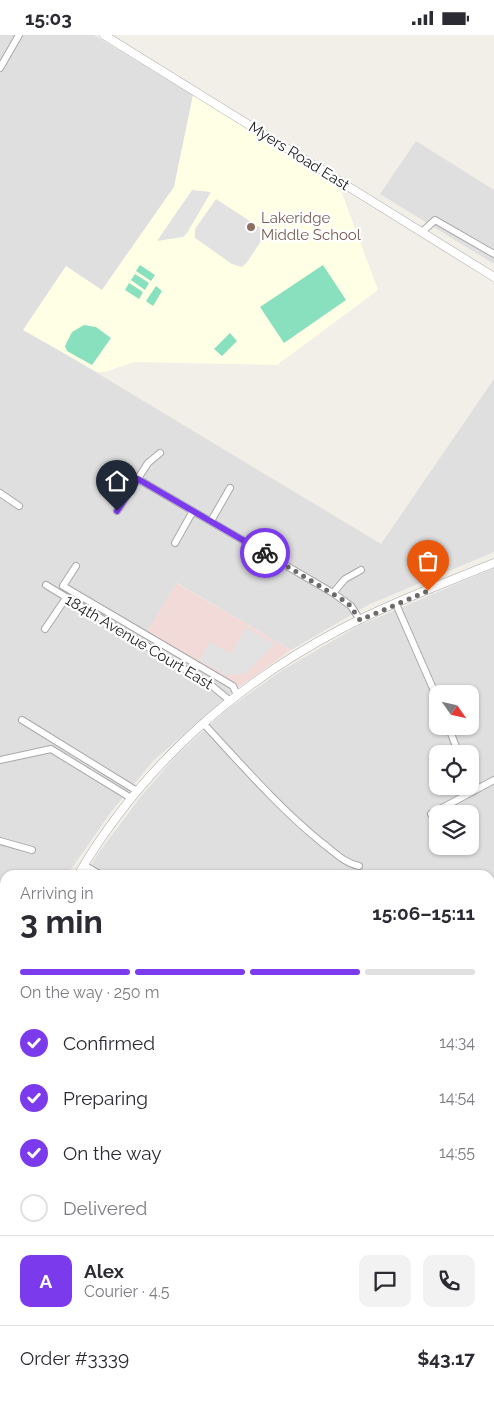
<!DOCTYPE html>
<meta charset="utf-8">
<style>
:root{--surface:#fff;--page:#f2f2f3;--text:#2b2b33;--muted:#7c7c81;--line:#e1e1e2;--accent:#7c3aed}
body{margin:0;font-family:Raleway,sans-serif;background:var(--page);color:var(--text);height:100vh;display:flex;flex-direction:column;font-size:19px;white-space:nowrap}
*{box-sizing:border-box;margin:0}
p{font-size:16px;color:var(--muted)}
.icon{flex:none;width:28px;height:28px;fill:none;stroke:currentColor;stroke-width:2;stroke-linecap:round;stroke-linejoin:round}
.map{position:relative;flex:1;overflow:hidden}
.drawer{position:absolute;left:0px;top:835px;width:495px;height:531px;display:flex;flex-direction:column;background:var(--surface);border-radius:15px 15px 0 0;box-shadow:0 1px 4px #0004}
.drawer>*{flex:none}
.needle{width:32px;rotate:124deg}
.controls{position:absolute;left:429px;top:650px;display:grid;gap:10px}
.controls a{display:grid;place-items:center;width:50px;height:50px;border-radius:10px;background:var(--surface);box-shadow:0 1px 4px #0004;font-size:25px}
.pin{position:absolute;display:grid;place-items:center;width:42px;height:42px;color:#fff;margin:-51px -21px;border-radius:50% 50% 50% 0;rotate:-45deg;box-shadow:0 0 5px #0007}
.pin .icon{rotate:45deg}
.courier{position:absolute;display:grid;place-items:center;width:50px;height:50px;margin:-25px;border:4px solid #7c3aed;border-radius:50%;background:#fff;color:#222;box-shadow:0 1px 6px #0007}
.summary em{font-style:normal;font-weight:700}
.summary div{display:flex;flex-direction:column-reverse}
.summary{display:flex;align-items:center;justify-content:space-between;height:85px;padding:0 20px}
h1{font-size:32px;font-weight:700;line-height:38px}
.bar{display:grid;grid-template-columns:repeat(4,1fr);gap:8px 5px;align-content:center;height:60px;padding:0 20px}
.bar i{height:6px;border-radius:4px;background:var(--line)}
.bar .selected{background:var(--accent)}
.bar p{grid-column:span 4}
.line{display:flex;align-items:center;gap:12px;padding:0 20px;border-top:1px solid var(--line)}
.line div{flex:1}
.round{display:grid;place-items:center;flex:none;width:52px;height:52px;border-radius:10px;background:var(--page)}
ol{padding:0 20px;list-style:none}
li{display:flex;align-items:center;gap:15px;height:55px}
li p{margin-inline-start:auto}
li .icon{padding:5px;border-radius:50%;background:var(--accent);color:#fff;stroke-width:4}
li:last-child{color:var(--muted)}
li i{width:28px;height:28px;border:2px solid var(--line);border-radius:50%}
.status{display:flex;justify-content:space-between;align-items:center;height:35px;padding:0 25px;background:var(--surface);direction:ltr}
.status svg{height:14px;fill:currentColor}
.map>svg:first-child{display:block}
.residential{fill:#e0dfdf;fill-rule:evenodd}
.commercial{fill:#f2dad9}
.education{fill:#ffffe5}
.pitch{fill:#88e0be}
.parking{fill:#e2e2e2}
.water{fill:#aad3df}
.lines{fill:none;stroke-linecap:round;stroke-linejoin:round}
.minor-casing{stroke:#a9a9a9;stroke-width:8}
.tertiary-casing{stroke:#a9a9a9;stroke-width:9}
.minor{stroke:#fff;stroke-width:6}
.tertiary{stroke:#fff;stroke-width:8}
.done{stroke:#6b6a68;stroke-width:5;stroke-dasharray:0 9}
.route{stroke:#7c3aed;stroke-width:6}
.education-dot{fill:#8d6e63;stroke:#fff;stroke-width:2}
.labels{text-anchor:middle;stroke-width:4.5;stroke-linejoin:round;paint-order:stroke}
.street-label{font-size:15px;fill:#222;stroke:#fff}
.education-label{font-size:15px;fill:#785e54;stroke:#fff;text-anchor:start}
</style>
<div class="status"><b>15:03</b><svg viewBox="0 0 49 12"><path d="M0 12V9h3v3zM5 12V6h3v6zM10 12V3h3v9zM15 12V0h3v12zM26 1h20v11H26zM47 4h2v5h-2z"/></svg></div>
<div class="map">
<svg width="494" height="1366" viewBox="0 0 494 1366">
<rect width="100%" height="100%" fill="#f2efe9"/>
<!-- residential -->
<path class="residential" d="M0 0H94L193 60 174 152 102 255 64 318 381 509 494 344V517L370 569 291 615 177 548 147 597 239 652 154 725 111 777 67 840H5V963L0 973Z
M416 106 494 155V229L380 159Z
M494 533V1039H490V840H86L97 820 142 760 177 720 225 676 281 636 358 591ZM438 659H470V691H438ZM438 719H470V751H438ZM438 779H470V811H438Z
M5 995V1361H275L272 1366H0V1005Z
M490 1068 494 1069V1179H490Z"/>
<!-- commercial -->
<path class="commercial" d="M176 548 291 615 239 652 147 597Z"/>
<!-- education -->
<path class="education" d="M193 60 340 153 378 255 277 330 134 327 105 337H97L23 295 66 231 102 255 174 152Z"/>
<!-- pitch -->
<path class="pitch" d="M140 230 155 240 151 246 136 236Z
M323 230 346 265 284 308 260 272Z
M135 239 149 248 145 255 131 245Z
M129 248 143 257 139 264 125 255Z
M156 251 162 256 153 271 146 266Z
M84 290 96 292 111 303 92 330 67 316 65 311 72 297Z
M230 298 237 306 222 321 214 314Z"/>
<!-- parking -->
<path class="parking" d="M192 155 211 157 187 198 183 202 157 206Z
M216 164 267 197 248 226 242 232 232 229 195 203V194Z
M246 593 274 609 246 638 225 640 199 625 210 607 231 619Z"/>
<!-- water -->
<path class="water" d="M490 1039H494V1069L490 1067Z
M490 1179H494V1366H272L275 1361H490Z"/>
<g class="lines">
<!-- minor casing -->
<g class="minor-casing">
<path id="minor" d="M0 33 19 0
M422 197 435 185 494 219
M138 444 333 558 351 571 360 585
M0 458 19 471
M117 476 148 428 160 418
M211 486 230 453
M175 508 193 476
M76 531 63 551 233 651 237 660
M46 550 211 650 229 665
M333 558 345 544 361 535
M396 569 438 665
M45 594 66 563
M22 685 137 756
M203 688C241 729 278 772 321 807 333 816 344 828 359 831
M448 691 459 719
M0 725 51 714 131 763
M470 747 473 755
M431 779 494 745
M0 806 32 815
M84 830 101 840
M490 990H494
M0 1122 5 1120
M490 1123 494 1125
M0 1145 5 1162
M0 1213 5 1191
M0 1309H5
M190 1366 198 1361"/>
</g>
<!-- tertiary casing -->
<g class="tertiary-casing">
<path id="tertiary" d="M104 0 494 242
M78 840C140 734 232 651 341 594 390 568 443 549 494 528
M0 992 5 982"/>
</g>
<!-- minor -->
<use href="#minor" class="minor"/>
<!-- tertiary -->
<use href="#tertiary" class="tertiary"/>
</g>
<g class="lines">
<!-- done -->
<path class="done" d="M265 518 348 568 360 585 428 556"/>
<!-- route -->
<path class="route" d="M117 476 138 444 265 518"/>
</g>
<!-- markers -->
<circle class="education-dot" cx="251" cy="192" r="5"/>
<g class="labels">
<!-- street labels -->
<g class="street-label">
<text transform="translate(299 121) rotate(32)" y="5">Myers Road East</text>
<text transform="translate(139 607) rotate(31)" y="5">184th Avenue Court East</text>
</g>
<!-- education labels -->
<g class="education-label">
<text x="261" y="188">Lakeridge<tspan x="261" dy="17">Middle School</tspan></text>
</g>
</g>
</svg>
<div class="controls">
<a><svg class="needle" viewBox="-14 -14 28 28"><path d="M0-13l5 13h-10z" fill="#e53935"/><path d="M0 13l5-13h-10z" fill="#7c7c81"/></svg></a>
<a><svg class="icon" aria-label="locate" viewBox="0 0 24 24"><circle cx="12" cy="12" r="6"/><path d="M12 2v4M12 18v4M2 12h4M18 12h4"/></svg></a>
<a><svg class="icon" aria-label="layers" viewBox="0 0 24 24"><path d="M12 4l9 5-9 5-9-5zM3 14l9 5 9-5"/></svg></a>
</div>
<div class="pin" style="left:428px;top:556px;background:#ea580c"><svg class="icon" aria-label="bag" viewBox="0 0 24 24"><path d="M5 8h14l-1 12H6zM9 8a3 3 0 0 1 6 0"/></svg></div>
<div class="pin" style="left:117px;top:476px;background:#1f2937"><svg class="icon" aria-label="home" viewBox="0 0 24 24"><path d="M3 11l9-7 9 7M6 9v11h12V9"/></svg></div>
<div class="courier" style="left:265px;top:518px"><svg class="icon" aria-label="bike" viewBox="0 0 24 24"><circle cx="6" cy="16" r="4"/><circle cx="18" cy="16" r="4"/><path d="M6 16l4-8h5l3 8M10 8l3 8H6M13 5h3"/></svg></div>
<section class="drawer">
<div class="summary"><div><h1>3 min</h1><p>Arriving in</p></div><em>15:06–15:11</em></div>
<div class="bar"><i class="selected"></i><i class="selected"></i><i class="selected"></i><i></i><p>On the way · 250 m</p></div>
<ol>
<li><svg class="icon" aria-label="check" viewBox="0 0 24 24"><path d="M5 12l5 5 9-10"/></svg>Confirmed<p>14:34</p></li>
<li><svg class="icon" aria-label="check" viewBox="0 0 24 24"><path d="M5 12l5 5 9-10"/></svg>Preparing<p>14:54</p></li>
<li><svg class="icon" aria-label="check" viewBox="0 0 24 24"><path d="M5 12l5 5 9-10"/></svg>On the way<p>14:55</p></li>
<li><i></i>Delivered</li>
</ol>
<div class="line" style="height:90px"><b class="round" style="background:var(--accent);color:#fff">A</b><div><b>Alex</b><p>Courier · 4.5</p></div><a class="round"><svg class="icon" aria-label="chat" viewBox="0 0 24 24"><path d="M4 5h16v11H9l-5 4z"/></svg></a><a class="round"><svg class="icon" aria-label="phone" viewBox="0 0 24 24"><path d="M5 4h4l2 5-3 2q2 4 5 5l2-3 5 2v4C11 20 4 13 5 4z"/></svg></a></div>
<div class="line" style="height:65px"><div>Order #3339</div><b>$43.17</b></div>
</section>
</div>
